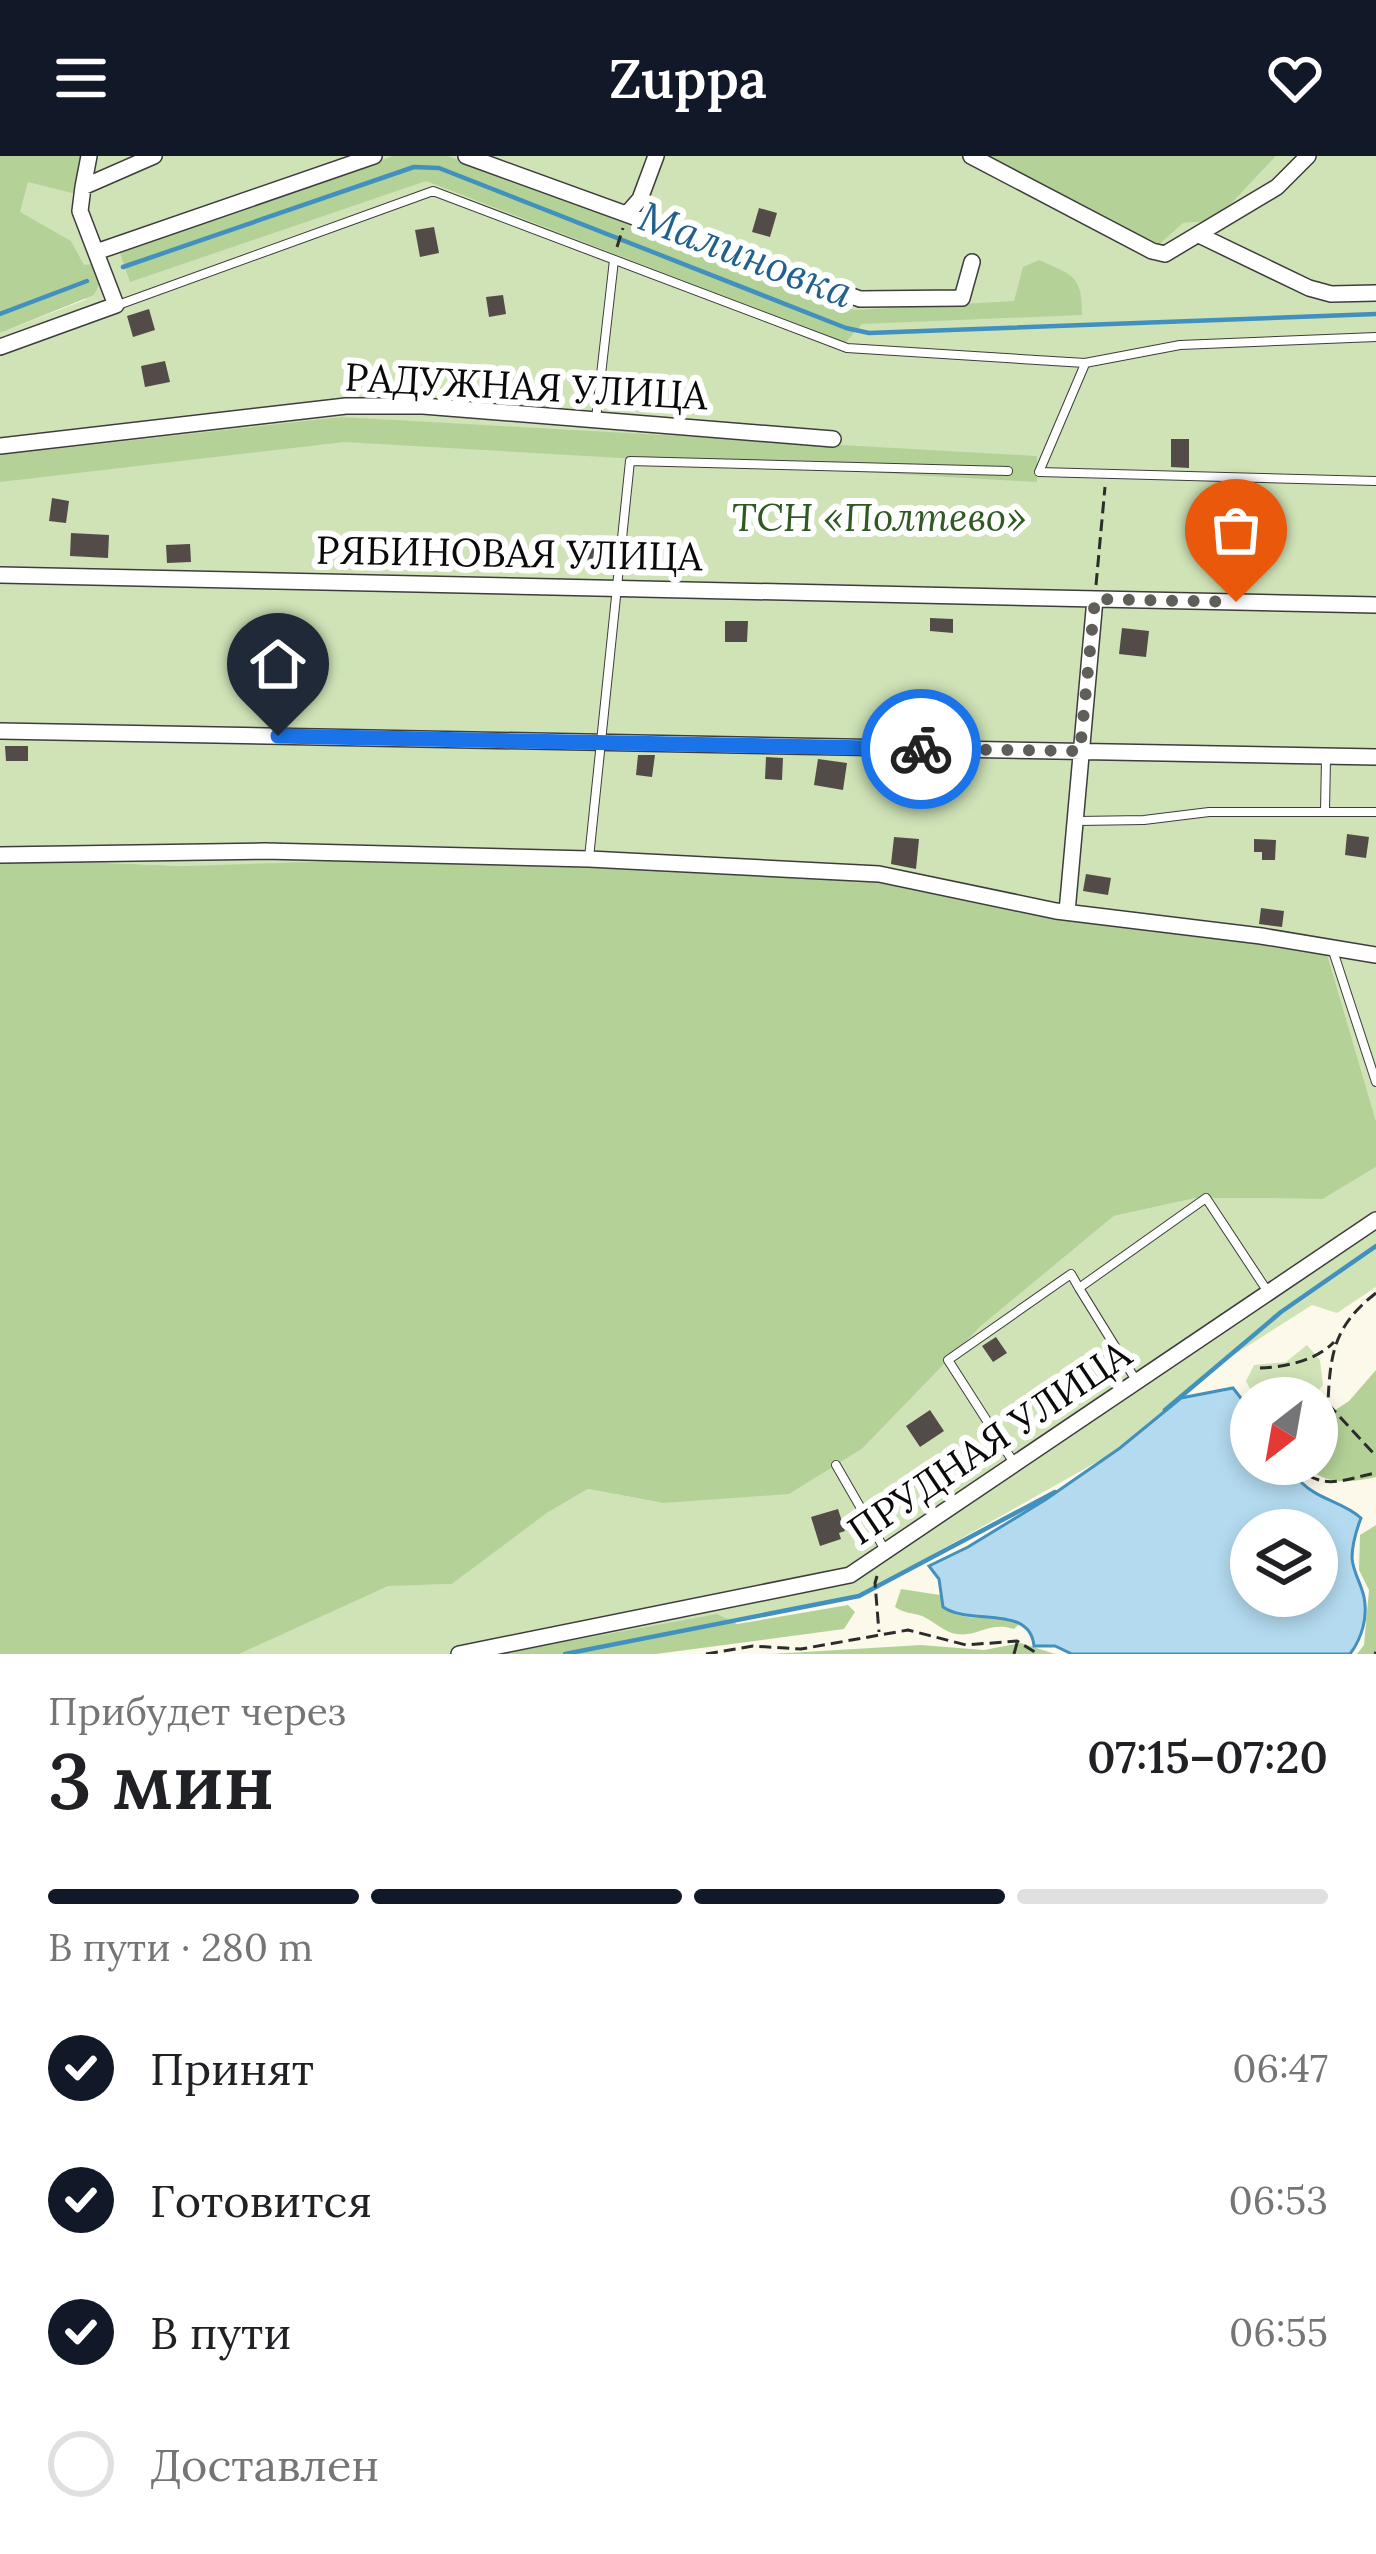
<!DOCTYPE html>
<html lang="ru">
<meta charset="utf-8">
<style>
:root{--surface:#fff;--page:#f2f2f2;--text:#202124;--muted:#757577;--line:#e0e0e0;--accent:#111827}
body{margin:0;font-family:Lora,serif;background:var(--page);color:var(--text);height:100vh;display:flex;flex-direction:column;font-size:45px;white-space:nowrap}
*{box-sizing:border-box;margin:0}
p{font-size:39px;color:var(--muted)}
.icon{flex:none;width:66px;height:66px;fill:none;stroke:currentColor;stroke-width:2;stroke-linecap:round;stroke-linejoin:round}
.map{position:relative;height:1498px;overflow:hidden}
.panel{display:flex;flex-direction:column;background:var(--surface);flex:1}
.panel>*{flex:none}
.needle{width:78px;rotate:211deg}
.tools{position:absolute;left:1230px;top:1221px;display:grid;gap:24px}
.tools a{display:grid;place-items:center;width:108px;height:108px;border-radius:50%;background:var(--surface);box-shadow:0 6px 18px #0003;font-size:60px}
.pin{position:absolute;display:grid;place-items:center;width:102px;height:102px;color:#fff;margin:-123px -51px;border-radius:50% 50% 50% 0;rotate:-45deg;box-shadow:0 0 12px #0007}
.pin .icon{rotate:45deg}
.courier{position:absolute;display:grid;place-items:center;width:120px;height:120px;margin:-60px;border:9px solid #1a73e8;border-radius:50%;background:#fff;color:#222;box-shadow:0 3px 15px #0007}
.summary em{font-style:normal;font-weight:600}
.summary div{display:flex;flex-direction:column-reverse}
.summary{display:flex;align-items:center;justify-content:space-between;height:204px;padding:0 48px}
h1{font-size:78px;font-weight:600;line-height:90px}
.bar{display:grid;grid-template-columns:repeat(4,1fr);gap:18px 12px;align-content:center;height:144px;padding:0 48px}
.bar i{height:15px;border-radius:9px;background:var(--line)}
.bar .active{background:var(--accent)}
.bar p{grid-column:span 4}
ol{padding:0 48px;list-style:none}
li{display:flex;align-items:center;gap:36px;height:132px}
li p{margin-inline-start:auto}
li .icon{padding:12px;border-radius:50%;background:var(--accent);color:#fff;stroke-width:4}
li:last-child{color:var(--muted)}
li i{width:66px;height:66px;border:6px solid var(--line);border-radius:50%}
header{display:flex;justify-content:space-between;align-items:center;height:156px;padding:0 48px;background:var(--accent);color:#fff;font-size:54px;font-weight:600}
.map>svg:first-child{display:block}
.green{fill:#cfe3b7}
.forest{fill:#b4d298}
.water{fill:#b3daef;stroke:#4290be;stroke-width:3;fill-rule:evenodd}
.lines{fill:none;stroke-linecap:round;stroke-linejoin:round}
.stream{stroke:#4290be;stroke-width:4.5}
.building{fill:#524b48}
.service-casing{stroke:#3d3d3d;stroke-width:10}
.minor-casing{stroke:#3d3d3d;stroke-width:18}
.path{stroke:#2c2c2c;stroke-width:3;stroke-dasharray:12 6;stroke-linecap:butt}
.service{stroke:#fff;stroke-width:8}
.minor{stroke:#fff;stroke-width:15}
.done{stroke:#5f5e58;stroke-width:12;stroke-dasharray:0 21.6}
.route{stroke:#1a73e8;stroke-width:15}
.labels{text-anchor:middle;stroke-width:12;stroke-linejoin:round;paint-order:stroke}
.street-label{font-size:39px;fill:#0a0a0a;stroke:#fff}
.park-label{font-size:39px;font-style:italic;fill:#2f5a22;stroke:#fff}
.water-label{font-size:42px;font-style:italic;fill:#21618e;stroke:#fff}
</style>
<header><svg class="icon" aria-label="menu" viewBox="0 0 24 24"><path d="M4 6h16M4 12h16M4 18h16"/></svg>Zuppa<svg class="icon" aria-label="heart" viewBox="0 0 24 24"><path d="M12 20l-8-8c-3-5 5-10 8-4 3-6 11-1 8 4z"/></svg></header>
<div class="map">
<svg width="1376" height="1498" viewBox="0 0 1376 1498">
<rect width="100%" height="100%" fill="#fdf9ea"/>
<!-- green -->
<path class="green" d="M0 0H971L1183 67 1215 65 1276 0H1376V965L1328 801 186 710 0 703V177L87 143 0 133Z
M1376 1011V1131L1337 1157 1312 1149 1221 1207 1111 1298 859 1440 565 1498H239L389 1429 452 1428 547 1357 588 1333 663 1347 863 1292 981 1170 1114 1060 1196 1042 1323 1043Z
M1307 1189 1320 1204 1323 1229 1312 1242H1255L1246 1225 1254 1209 1286 1206Z"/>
<!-- forest -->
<path class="forest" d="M0 0H84L76 38 28 26 20 56 71 85 84 109 92 108 102 123 94 139 0 177Z
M393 0H448L854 154 1014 145 1023 111 1039 104C1074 120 1082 119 1082 159L862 168 845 187 426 25 130 126 120 97Z
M971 0H1276L1215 65 1183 67 1152 95Z
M341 261 1037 300V326L344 286 0 326V299Z
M436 702 787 715 952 733 1309 788 1328 801 1376 965V1011L1323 1043 1196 1042 1114 1060 981 1170 863 1292 789 1338 663 1347 588 1333 547 1357 452 1428 388 1430 239 1498H0V703L186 710Z
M1376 1214V1321C1350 1327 1323 1330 1305 1308H1317V1266L1349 1245Z
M1376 1369V1498H1357L1364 1489 1369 1434 1359 1414 1360 1379Z
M901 1433 940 1439C950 1474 994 1455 1020 1467L1014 1473C988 1465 979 1481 957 1478 945 1477 934 1465 922 1460 911 1456 905 1458 895 1451Z
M848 1449 855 1456 844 1473 656 1498H498L717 1458 737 1468Z
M1021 1487 1055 1498H771L921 1489 984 1494Z"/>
<!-- water -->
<path class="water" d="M1233 1232 1251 1255V1308C1260 1308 1272 1306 1281 1308 1291 1311 1295 1320 1302 1327 1319 1344 1344 1346 1361 1362 1356 1375 1352 1388 1352 1402 1353 1416 1361 1427 1364 1441 1368 1461 1362 1482 1350 1498H1072L1055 1490H1034C1030 1448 970 1470 943 1451L939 1423 929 1410 968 1391 1045 1344 1120 1292 1181 1242ZM1251 1374H1317V1440H1251Z"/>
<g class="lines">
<!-- stream -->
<path class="stream" d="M123 111 414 11 439 12 846 172 869 177 1376 158
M0 158 87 125
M1165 1254 1281 1156 1376 1090
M565 1498 859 1440 1055 1336"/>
</g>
<!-- building -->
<path class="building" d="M759 52 777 57 770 81 752 76Z
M434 71 439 97 420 101 415 74Z
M503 139 506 158 489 161 486 141Z
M149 153 155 174 133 181 127 160Z
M165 205 170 226 145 231 141 210Z
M1171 283H1189V312L1171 311Z
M52 342 69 345 66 367 49 365Z
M1228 349 1252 350V365L1227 364Z
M71 377 109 379 108 402 70 400Z
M190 388 191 406 167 407 166 389Z
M582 388H598L597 409H581Z
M930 462 953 463V477L930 475Z
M286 465 305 466V493H285Z
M725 465H748L747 486H725Z
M1122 472 1149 475 1146 501 1119 498Z
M5 590H28V605H6Z
M638 599H655L652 621 636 619Z
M766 601 783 602 782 624 765 623Z
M818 603 847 607 843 634 814 629Z
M1347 678 1369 681 1366 702 1345 699Z
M894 681 919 683 916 713 891 708Z
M1254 683 1276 684 1275 704H1262V696H1254Z
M1086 718 1111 722 1108 739 1083 735Z
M1261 752 1284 755 1282 771 1259 768Z
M996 1181 1007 1197 993 1206 982 1190Z
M930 1254 944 1275 920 1291 906 1270Z
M838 1353 845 1375 839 1377 841 1383 820 1390 811 1361Z"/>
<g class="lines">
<!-- service casing -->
<g class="service-casing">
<path id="service" d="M118 149 433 35 847 192 1085 207 1180 189 1376 181
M1085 208 1039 316 1376 325
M596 263 614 104
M1325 655 1326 602
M1078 665 1144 664 1209 656H1376
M589 702 630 305 1008 315
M1332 792 1376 926
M1079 1132 1137 1226
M1014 1307 948 1204 1071 1118 1079 1132 1206 1042 1268 1136
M836 1309 885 1394"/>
</g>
<!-- minor casing -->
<g class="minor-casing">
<path id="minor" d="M466 0 860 143 962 142 972 106
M971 0 1152 95 1165 98 1277 31 1308 0
M83 31 89 0
M627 58 640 43 656 0
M1199 79 1309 132 1331 138 1376 137
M96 96 374 0
M0 191 116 149 80 55 83 31 154 0
M0 290 346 250H423L833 283
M0 419 1376 449
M0 575 1376 601
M0 699 265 695 589 703 879 718 1056 755 1261 780 1376 799
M1067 756 1095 443
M459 1498 850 1419 1376 1064"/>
</g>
<!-- path -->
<path class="path" d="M617 91 623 72
M1096 429 1105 331
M1376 1137C1334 1170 1330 1197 1328 1248L1376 1300
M1260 1212C1285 1211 1316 1205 1334 1186
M1317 1255 1327 1249
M1294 1308C1323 1336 1340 1324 1376 1317
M877 1420 875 1427 879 1476
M706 1498 753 1490 801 1493 908 1474 966 1489 1017 1485 1038 1498
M1014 1498 1017 1487
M1375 1498 1376 1496"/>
<!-- service -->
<use href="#service" class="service"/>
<!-- minor -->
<use href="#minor" class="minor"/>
</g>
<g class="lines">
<!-- done -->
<path class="done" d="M921 593 1080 595 1095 443 1236 446"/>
<!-- route -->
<path class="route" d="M278 580 921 593"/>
</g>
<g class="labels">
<!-- street labels -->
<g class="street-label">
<text transform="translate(526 230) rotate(3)" y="14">РАДУЖНАЯ УЛИЦА</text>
<text transform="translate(509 397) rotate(1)" y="14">РЯБИНОВАЯ УЛИЦА</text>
<text transform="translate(989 1286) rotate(-34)" y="14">ПРУДНАЯ УЛИЦА</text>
</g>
<!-- park labels -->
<g class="park-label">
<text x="879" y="375">ТСН «Полтево»</text>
</g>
<!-- water labels -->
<g class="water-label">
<text transform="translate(746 98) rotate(21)" y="15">Малиновка</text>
</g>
</g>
</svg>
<div class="tools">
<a><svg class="needle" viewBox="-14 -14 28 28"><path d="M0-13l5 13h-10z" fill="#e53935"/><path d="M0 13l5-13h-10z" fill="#757577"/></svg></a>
<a><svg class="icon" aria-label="layers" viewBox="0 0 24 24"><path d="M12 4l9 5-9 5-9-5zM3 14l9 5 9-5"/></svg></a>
</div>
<div class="pin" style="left:1236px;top:446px;background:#ea580c"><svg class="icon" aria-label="bag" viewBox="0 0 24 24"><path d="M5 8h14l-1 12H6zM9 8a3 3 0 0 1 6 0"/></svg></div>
<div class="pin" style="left:278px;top:580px;background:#1f2937"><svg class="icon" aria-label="home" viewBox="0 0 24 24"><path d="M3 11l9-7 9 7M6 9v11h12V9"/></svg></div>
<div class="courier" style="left:921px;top:593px"><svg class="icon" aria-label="bike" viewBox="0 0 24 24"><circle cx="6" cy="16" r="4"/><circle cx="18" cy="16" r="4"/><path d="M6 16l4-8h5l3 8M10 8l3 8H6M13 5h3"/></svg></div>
</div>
<section class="panel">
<div class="summary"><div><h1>3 мин</h1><p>Прибудет через</p></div><em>07:15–07:20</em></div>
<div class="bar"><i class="active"></i><i class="active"></i><i class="active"></i><i></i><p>В пути · 280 m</p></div>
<ol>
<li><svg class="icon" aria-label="check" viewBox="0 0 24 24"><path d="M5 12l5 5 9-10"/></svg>Принят<p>06:47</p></li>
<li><svg class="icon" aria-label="check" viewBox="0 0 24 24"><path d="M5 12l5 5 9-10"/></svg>Готовится<p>06:53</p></li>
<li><svg class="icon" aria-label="check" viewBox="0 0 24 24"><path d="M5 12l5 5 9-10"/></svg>В пути<p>06:55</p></li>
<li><i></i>Доставлен</li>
</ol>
</section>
